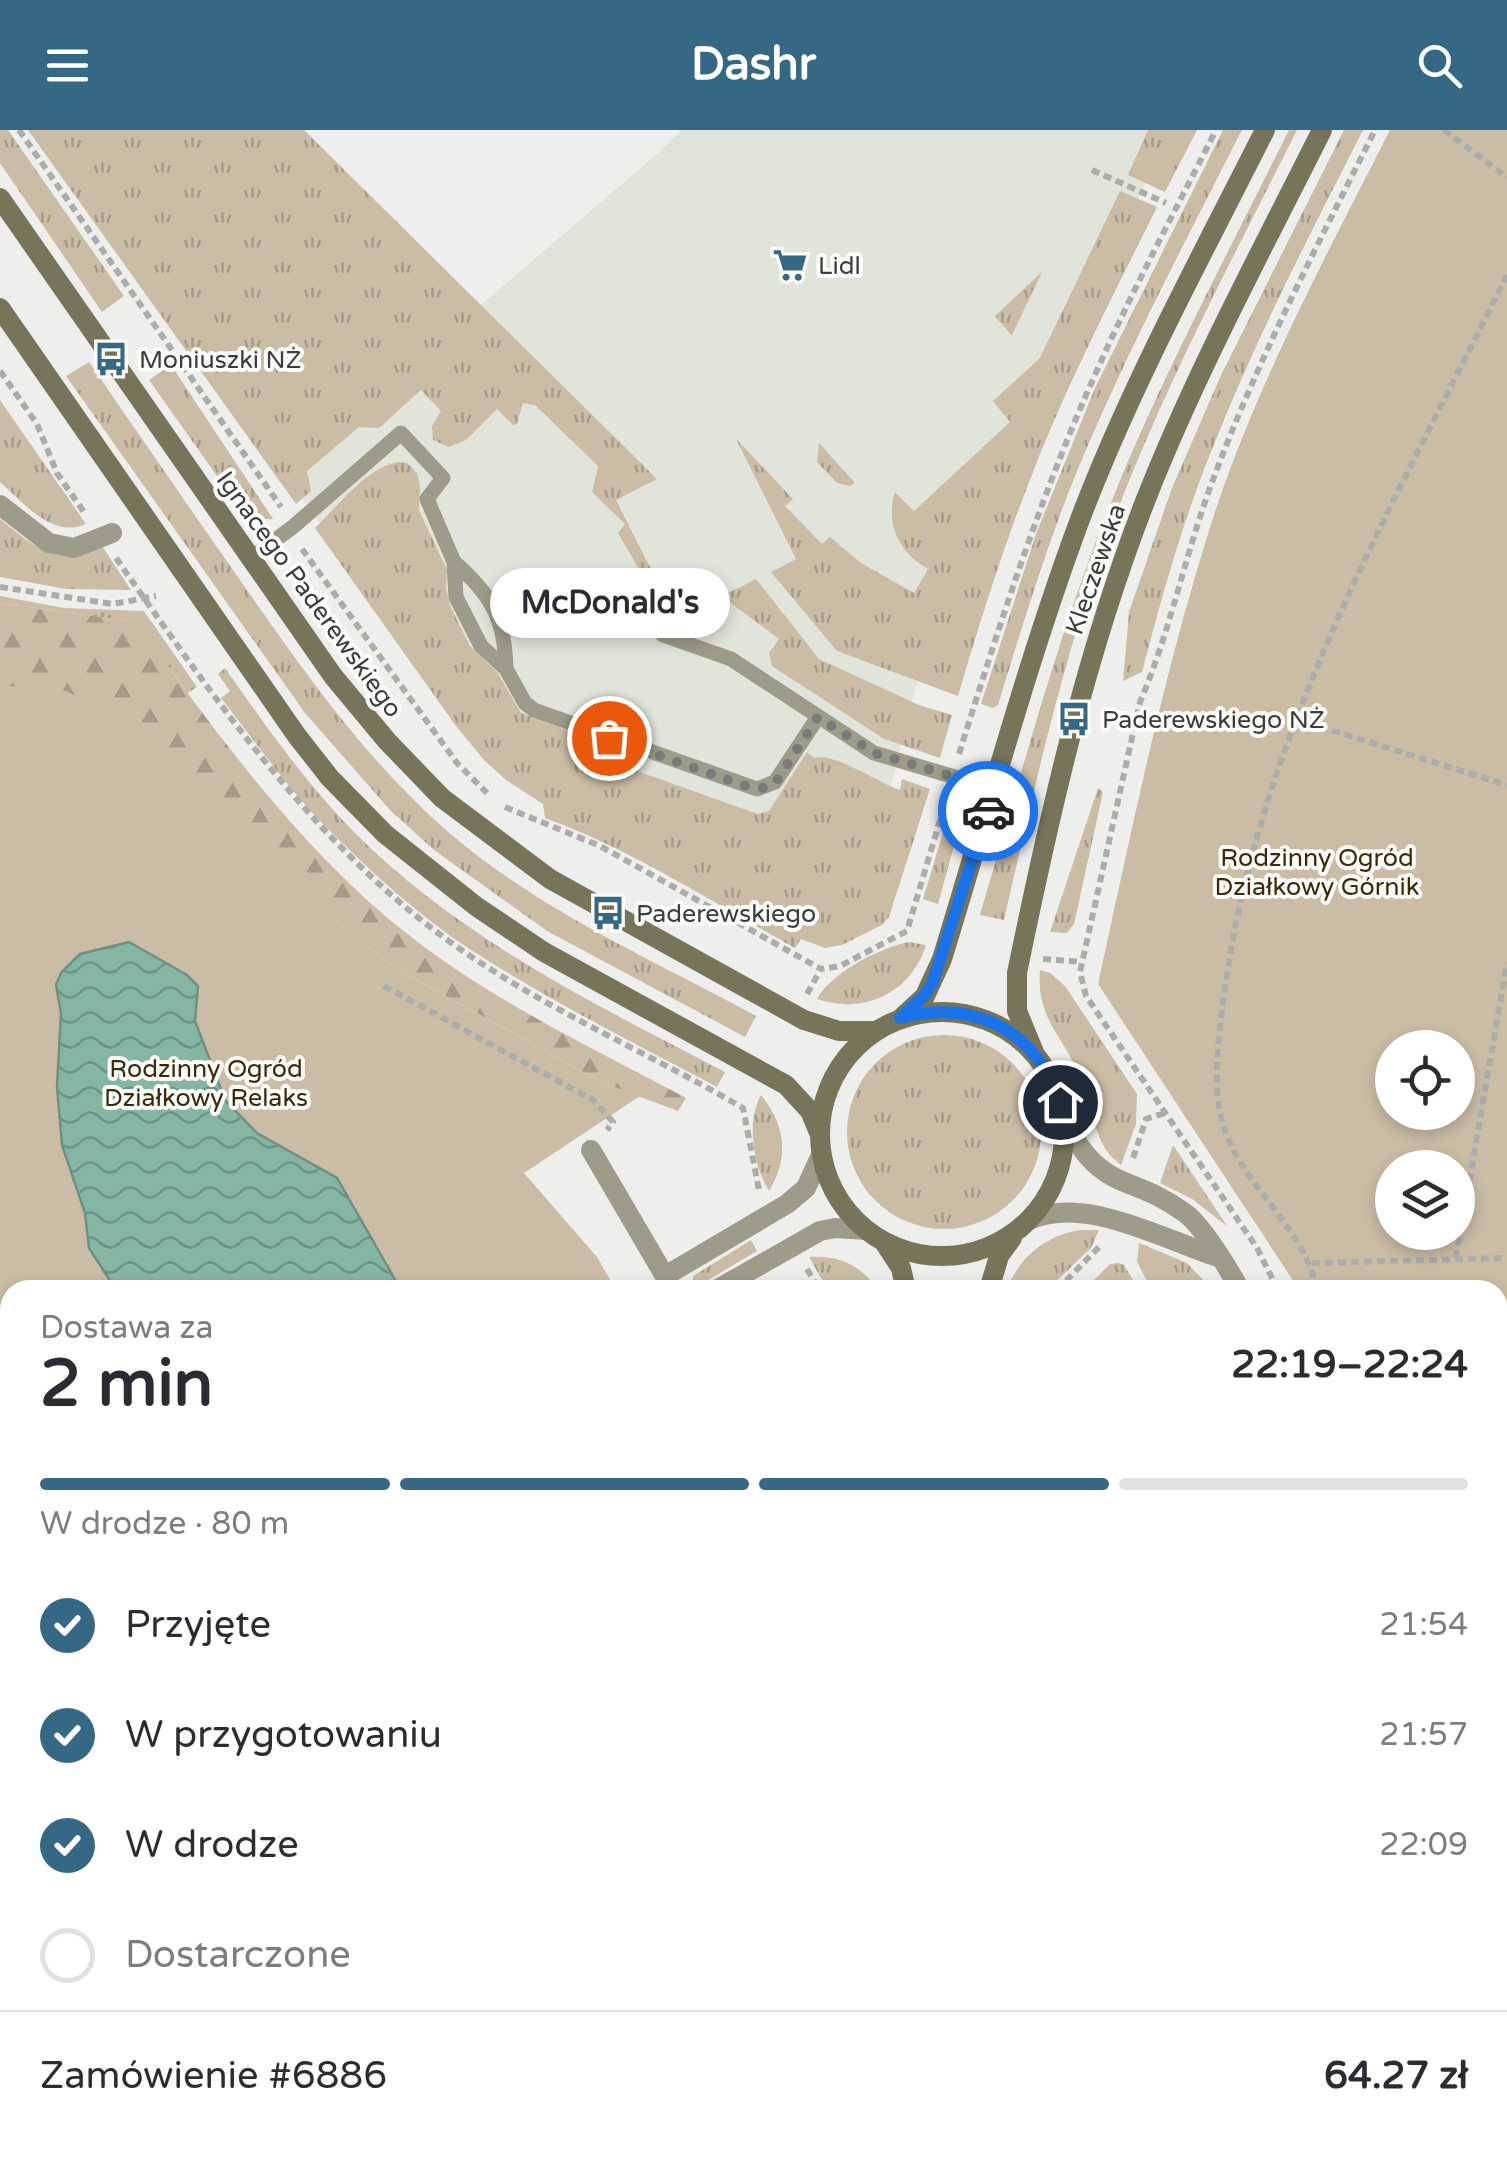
<!DOCTYPE html>
<html lang="pl">
<meta charset="utf-8">
<style>
:root{--surface:#fff;--page:#f7f7f7;--text:#2b2b33;--muted:#7c7c81;--line:#e1e1e2;--accent:#356885}
body{margin:0;font-family:"Varela Round",sans-serif;background:var(--page);color:var(--text);height:100vh;display:flex;flex-direction:column;font-size:38px;white-space:nowrap}
*{box-sizing:border-box;margin:0}
p{font-size:32px;color:var(--muted)}
.icon{flex:none;width:55px;height:55px;fill:none;stroke:currentColor;stroke-width:2;stroke-linecap:round;stroke-linejoin:round}
.map{position:relative;flex:1;overflow:hidden}
.panel{position:absolute;left:0px;top:1150px;width:1508px;height:880px;display:flex;flex-direction:column;background:var(--surface);border-radius:30px 30px 0 0;box-shadow:0 5px 15px #0003}
.panel>*{flex:none}
.fabs{position:absolute;left:1375px;top:900px;display:grid;gap:20px}
.fabs a{display:grid;place-items:center;width:100px;height:100px;border-radius:50%;background:var(--surface);box-shadow:0 5px 15px #0003;font-size:50px}
.pin{position:absolute;display:grid;place-items:center;width:85px;height:85px;color:#fff;margin:-42px;border:5px solid #fff;border-radius:50%;box-shadow:0 2px 10px #0007}
.courier{position:absolute;display:grid;place-items:center;width:100px;height:100px;margin:-50px;border:8px solid #1a73e8;border-radius:50%;background:#fff;color:#222;box-shadow:0 2px 12px #0007}
.bubble{position:absolute;height:70px;border-radius:35px;background:var(--surface);box-shadow:0 5px 15px #0003;font-size:32px;font-weight:700;line-height:70px;text-align:center}
.headline em{font-style:normal;font-weight:700}
.headline div{display:flex;flex-direction:column-reverse}
.headline{display:flex;align-items:center;justify-content:space-between;height:170px;padding:0 40px}
h1{font-size:65px;font-weight:700;line-height:75px}
.bar{display:grid;grid-template-columns:repeat(4,1fr);gap:15px 10px;align-content:center;height:120px;padding:0 40px}
.bar i{height:12px;border-radius:8px;background:var(--line)}
.bar .on{background:var(--accent)}
.bar p{grid-column:span 4}
.line{display:flex;align-items:center;gap:25px;padding:0 40px;border-top:2px solid var(--line)}
.line div{flex:1}
ol{padding:0 40px;list-style:none}
li{display:flex;align-items:center;gap:30px;height:110px}
li p{margin-inline-start:auto}
li .icon{padding:10px;border-radius:50%;background:var(--accent);color:#fff;stroke-width:4}
li:last-child{color:var(--muted)}
li i{width:55px;height:55px;border:5px solid var(--line);border-radius:50%}
header{display:flex;justify-content:space-between;align-items:center;height:130px;padding:0 40px;background:var(--accent);color:#fff;font-size:45px;font-weight:700}
.map>svg:first-child{display:block}
.built{fill:#e0e4da}
.industrial{fill:url(#industrial-grid)}
.grass{fill:url(#grass-tufts)}
.forest{fill:url(#forest-firs)}
.green{fill:#cbbda5;fill-rule:evenodd}
.water{fill:url(#water-waves);stroke:#6f9184;stroke-width:2.5}
.lines{fill:none;stroke-linecap:round;stroke-linejoin:round}
.path{stroke:#acadaa;stroke-width:6;stroke-dasharray:8 5;stroke-linecap:butt}
.lane{stroke:#9d9c8a;stroke-width:15}
.street{stroke:#9d9c8a;stroke-width:20}
.secondary{stroke:#777459;stroke-width:20}
.done{stroke:#7a7b79;stroke-width:10;stroke-dasharray:0 18}
.route{stroke:#1a73e8;stroke-width:12}
.labels{text-anchor:middle;stroke-width:8;stroke-linejoin:round;paint-order:stroke}
.poi-label{font-size:25px;fill:#3b3c3b;stroke:#fbfcf9;text-anchor:start}
.street-label{font-size:25px;fill:#3b3c3b;stroke:#fbfcf9}
.park-label{font-size:25px;fill:#3a2a08;stroke:#fbfcf9}
</style>
<header><svg class="icon" aria-label="menu" viewBox="0 0 24 24"><path d="M4 6h16M4 12h16M4 18h16"/></svg>Dashr<svg class="icon" aria-label="search" viewBox="0 0 24 24"><circle cx="10" cy="10" r="6"/><path d="M15 15l6 6"/></svg></header>
<div class="map">
<svg width="1507" height="2030" viewBox="0 0 1507 2030">
<defs>
<pattern id="industrial-grid" width="8" height="8" patternUnits="userSpaceOnUse" patternTransform="scale(2.5)"><rect width="8" height="8" fill="#e0e4da"/><path d="M0 4h8M4 0v8" fill="none" stroke="#c1c4bc"/></pattern>
<pattern id="grass-tufts" width="24" height="20" patternUnits="userSpaceOnUse" patternTransform="scale(2.5)"><rect width="24" height="20" fill="#cbbda5"/><path d="M3 7l-1-3M5 7V3M7 7l1-3M15 17l-1-3M17 17v-4M19 17l1-3" fill="none" stroke="#a69b88"/></pattern>
<pattern id="forest-firs" width="22" height="20" patternUnits="userSpaceOnUse" patternTransform="scale(2.5)"><rect width="22" height="20" fill="#cbbda5"/><path d="M5 1l3.5 6h-7zM16 11l3.5 6h-7z" fill="#a69b88"/></pattern>
<pattern id="water-waves" width="16" height="10" patternUnits="userSpaceOnUse" patternTransform="scale(2.5)"><rect width="16" height="10" fill="#85b6a4"/><path d="M0 5q4-4 8 0t8 0" fill="none" stroke="#6e9587"/></pattern>
</defs>
<rect width="100%" height="100%" fill="#eeefec"/>
<!-- built -->
<path class="built" d="M681 0H1171L930 499 881 696H603L477 608 284 344 659 22Z"/>
<!-- industrial -->
<path class="industrial" d="M686 2020H817V2030H684Z"/>
<!-- grass -->
<path class="grass" d="M0 0H8L124 166 102 182 0 33Z
M28 0H304L657 349 616 370 676 489 756 449 819 529 919 575 952 585 940 628 884 609 772 536 769 523 779 509 728 471 682 494 667 488 618 403 625 394 592 362 598 336 535 275 523 273 517 294 513 295 497 279 466 310 449 317 433 310 432 296 441 281 421 260 379 298 359 297 307 341 311 361 296 374Z
M1148 0H1197L1165 62 1128 45Z
M1223 0H1242C1183 116 1122 231 1073 351 1044 424 1021 500 998 575L993 578 981 574 1036 404 1095 258Z
M1289 0H1297C1231 132 1161 262 1110 400 1063 527 1034 659 1004 790L980 785C1019 651 1055 515 1106 385 1158 253 1226 127 1289 0Z
M1344 0H1363C1310 104 1256 208 1213 317 1183 390 1162 466 1142 542L1123 551 1129 482 1172 358 1221 245Z
M1120 61 1157 77C1112 168 1064 259 1028 355 1001 424 979 495 958 566L837 521 771 442 796 429 736 309 793 369 785 376 822 414 830 407 861 433 914 463 928 439C899 423 885 394 895 362L914 381 1010 292 993 271 1040 228Z
M1042 142 1012 205V206L995 186Z
M89 232C139 305 189 377 240 450 302 539 363 627 446 700 536 779 651 829 756 886L745 907 547 801 434 720 390 680 305 583 66 246Z
M171 235 273 389H257L241 380 149 250Z
M0 270 86 394C52 409 24 373 0 352Z
M819 313 855 353 850 356 837 353 817 332Z
M398 332 407 333 417 343 420 356 419 380 447 440 446 459 451 478 470 516 497 542 521 583 606 615 617 634 758 684 769 681 807 622 814 628C835 622 876 652 900 660L902 649 930 659 889 787 882 795 842 815 825 818 801 809 795 818C713 773 633 720 545 688L543 674 506 650 485 631 456 596 315 398C338 376 366 338 398 332Z
M0 389C33 415 59 441 102 416L131 460 66 459 0 447Z
M0 466 64 478 144 481 197 557 188 563 135 492 0 473Z
M225 538C265 595 304 651 353 701 459 808 593 873 725 942L717 957C634 913 550 871 471 820 419 786 371 742 326 697 287 658 255 611 221 568L230 561 218 544Z
M1098 658 1103 662 1074 794 1067 803 1050 802Z
M953 669 960 677 962 687 938 774 923 769Z
M909 812 926 815C911 863 864 885 817 869 831 843 879 818 909 812Z
M1040 840 1050 843 1065 856 1137 964 1136 994 1121 1035C1091 1013 1096 981 1082 950 1065 908 1036 890 1040 840Z
M847 1002a97 97 0 1 1 194 0a97 97 0 1 1-194 0Z
M761 965C785 994 790 1027 769 1061 753 1035 746 992 761 965Z
M1173 1015 1227 1096 1192 1069 1160 1053Z
M1081 1100H1099L1091 1118 1047 1160H1007C1019 1127 1046 1105 1081 1100Z
M751 1110 757 1121 698 1156 693 1155V1146Z
M1139 1113 1187 1133 1213 1160H1152L1137 1132Z
M809 1127C839 1125 861 1135 878 1160H828Z
M1118 1133 1124 1135 1139 1160H1084L1110 1134Z"/>
<!-- forest -->
<path class="forest" d="M0 473 136 492C217 604 300 720 410 806 494 872 593 918 686 968L678 981 605 954 397 839 311 772 0 631Z
M1498 1487 1507 1488V1957L1498 1956Z
M131 2020H686L684 2030H115Z"/>
<!-- green -->
<path class="green" d="M1390 0H1507V1488L1498 1487V1160H1295L1294 1152 1098 854C1132 698 1164 541 1213 388 1257 253 1326 126 1390 0ZM1392 918H1458V982H1392ZM1392 1038H1458V1102H1392Z
M31 556 66 561 133 595 180 634 310 771 397 839 605 954 640 966 524 1043 597 1127 616 1160H10V2020H46L30 2030H0V557Z"/>
<!-- water -->
<path class="water" d="M129 812 187 845 198 856 195 891 225 970 257 1003 337 1048 401 1160H116L89 1118 85 1083 62 1015 57 957 61 883 56 855 61 843 80 824Z"/>
<g class="lines">
<!-- path -->
<path class="path" d="M19 0 281 377
M1444 0 1507 47
M1092 40 1166 73
M0 241 37 294 57 343 86 385
M302 419 457 633 487 663
M116 428C222 579 326 734 484 835 567 889 658 928 743 978L759 1060
M0 457 113 474 156 466
M1295 589 1507 655
M959 624C1000 493 1041 364 1098 238 1134 157 1176 79 1216 0
M505 677 600 716 821 839 840 836 907 801 946 670
M1043 829 1082 832
M384 856 593 970 613 992 607 1000
M807 864 821 839
M1133 1028 1146 989 1165 983
M1456 1128 1507 833
M1312 1133 1507 1128
M807 1139 819 1160
M1057 1160 1101 1115
M1278 1160 1257 1118 1086 866 1080 842 1140 572C1171 500 1186 420 1214 347 1259 227 1318 114 1375 0
M1317 1160C1304 1093 1233 1050 1220 983 1212 937 1222 877 1229 832 1269 586 1398 366 1507 145
M1498 1357 1507 1358
M0 1435 10 1439
M0 1712 10 1716
M0 1872 10 1867
M515 2030 523 2020"/>
<!-- lane -->
<path class="lane" d="M250 429 294 396 401 303 443 348 427 369 454 432 456 467 481 516 506 539 525 573 534 580 757 659 775 652 818 587
M454 432C492 465 505 489 506 539
M663 505 731 529 874 623 995 659
M61 2030 76 2020"/>
<!-- street -->
<path class="street" d="M0 375 49 413 74 418 112 403
M1064 990C1103 1065 1129 1042 1185 1083 1202 1095 1230 1141 1240 1160
M591 1020 673 1160
M1029 1090C1085 1065 1162 1109 1218 1127
M665 1146 787 1074 806 1058 821 1025
M716 1160 820 1101 835 1098 866 1100
M854 2020V2030
M1029 2020V2030"/>
<!-- secondary -->
<path class="secondary" d="M0 68 333 546 387 611 442 668 550 749 804 890 839 901H876
M0 178 297 606 330 648 385 704 477 777 544 822 786 955 810 981 820 1005
M820 1004a122 122 0 1 1 244 0a122 122 0 1 1-244 0Z
M900 889 925 866 942 829C987 683 1026 535 1079 392 1130 257 1200 129 1265 0
M1034 922 1017 881V843C1050 682 1086 522 1146 369 1196 242 1261 122 1322 0
M884 1112 901 1138 906 1160
M989 1160 999 1126 1012 1108
M920 2020V2030
M974 2020V2030"/>
</g>
<g class="lines">
<!-- done -->
<path class="done" d="M609 608 746 656 764 658 776 652 818 587 874 623 995 659 988 681"/>
<!-- route -->
<path class="route" d="M988 681 932 854 924 866 900 888C974 869 1035 899 1060 972"/>
</g>
<!-- icons -->
<defs>
<g id="supermarket-bare" transform="scale(2.7)"><path d="M-6-5.5h2.5l.6 2H6L4.5 2H-2.5L-4.4-4H-6ZM-1.5 3.2a1.3 1.3 0 1 0 .1 0ZM3 3.2a1.3 1.3 0 1 0 .1 0Z" fill="#356885" stroke="#fbfcf9" stroke-width="2.5" paint-order="stroke"/></g>
<g id="bus-bare" transform="scale(2.7)"><path d="M-5-6H5V4H4V6H2V4H-2V6H-4V4H-5ZM-3.5-4V0h7V-4ZM-3.5 1.2v1.5H-2V1.2ZM2 1.2v1.5H3.5V1.2Z" fill="#356885" stroke="#fbfcf9" stroke-width="2.5" paint-order="stroke"/></g>
</defs>
<g fill-rule="evenodd">
<use href="#supermarket-bare" x="790" y="135"/>
<use href="#bus-bare" x="111" y="229"/>
<use href="#bus-bare" x="1074" y="589"/>
<use href="#bus-bare" x="608" y="783"/>
</g>
<g class="labels">
<!-- poi labels -->
<g class="poi-label">
<text x="818" y="144">Lidl</text>
<text x="139" y="238">Moniuszki NŻ</text>
<text x="1102" y="598">Paderewskiego NŻ</text>
<text x="636" y="792">Paderewskiego</text>
</g>
<!-- street labels -->
<g class="street-label">
<text transform="translate(1095 439) rotate(-71)" y="9">Kleczewska</text>
<text transform="translate(310 464) rotate(54)" y="9">Ignacego Paderewskiego</text>
</g>
<!-- park labels -->
<g class="park-label">
<text x="1317" y="736">Rodzinny Ogród<tspan x="1317" dy="29">Działkowy Górnik</tspan></text>
<text x="206" y="947">Rodzinny Ogród<tspan x="206" dy="29">Działkowy Relaks</tspan></text>
</g>
</g>
</svg>
<div class="fabs">
<a><svg class="icon" aria-label="locate" viewBox="0 0 24 24"><circle cx="12" cy="12" r="6"/><path d="M12 2v4M12 18v4M2 12h4M18 12h4"/></svg></a>
<a><svg class="icon" aria-label="layers" viewBox="0 0 24 24"><path d="M12 4l9 5-9 5-9-5zM3 14l9 5 9-5"/></svg></a>
</div>
<div class="pin" style="left:609px;top:608px;background:#ea580c"><svg class="icon" aria-label="bag" viewBox="0 0 24 24"><path d="M5 8h14l-1 12H6zM9 8a3 3 0 0 1 6 0"/></svg></div>
<div class="pin" style="left:1060px;top:972px;background:#1f2937"><svg class="icon" aria-label="home" viewBox="0 0 24 24"><path d="M3 11l9-7 9 7M6 9v11h12V9"/></svg></div>
<div class="courier" style="left:988px;top:681px"><svg class="icon" aria-label="car" viewBox="0 0 24 24"><path d="M5 17H2v-5l4-1 3-4h7l3 4 3 1v5h-3M9 17h6M6 11h13"/><circle cx="7" cy="17" r="2"/><circle cx="17" cy="17" r="2"/></svg></div>
<div class="bubble" style="left:490px;top:438px;width:240px">McDonald's</div>
<section class="panel">
<div class="headline"><div><h1>2 min</h1><p>Dostawa za</p></div><em>22:19–22:24</em></div>
<div class="bar"><i class="on"></i><i class="on"></i><i class="on"></i><i></i><p>W drodze · 80 m</p></div>
<ol>
<li><svg class="icon" aria-label="check" viewBox="0 0 24 24"><path d="M5 12l5 5 9-10"/></svg>Przyjęte<p>21:54</p></li>
<li><svg class="icon" aria-label="check" viewBox="0 0 24 24"><path d="M5 12l5 5 9-10"/></svg>W przygotowaniu<p>21:57</p></li>
<li><svg class="icon" aria-label="check" viewBox="0 0 24 24"><path d="M5 12l5 5 9-10"/></svg>W drodze<p>22:09</p></li>
<li><i></i>Dostarczone</li>
</ol>
<div class="line" style="height:130px"><div>Zamówienie #6886</div><b>64.27 zł</b></div>
</section>
</div>
